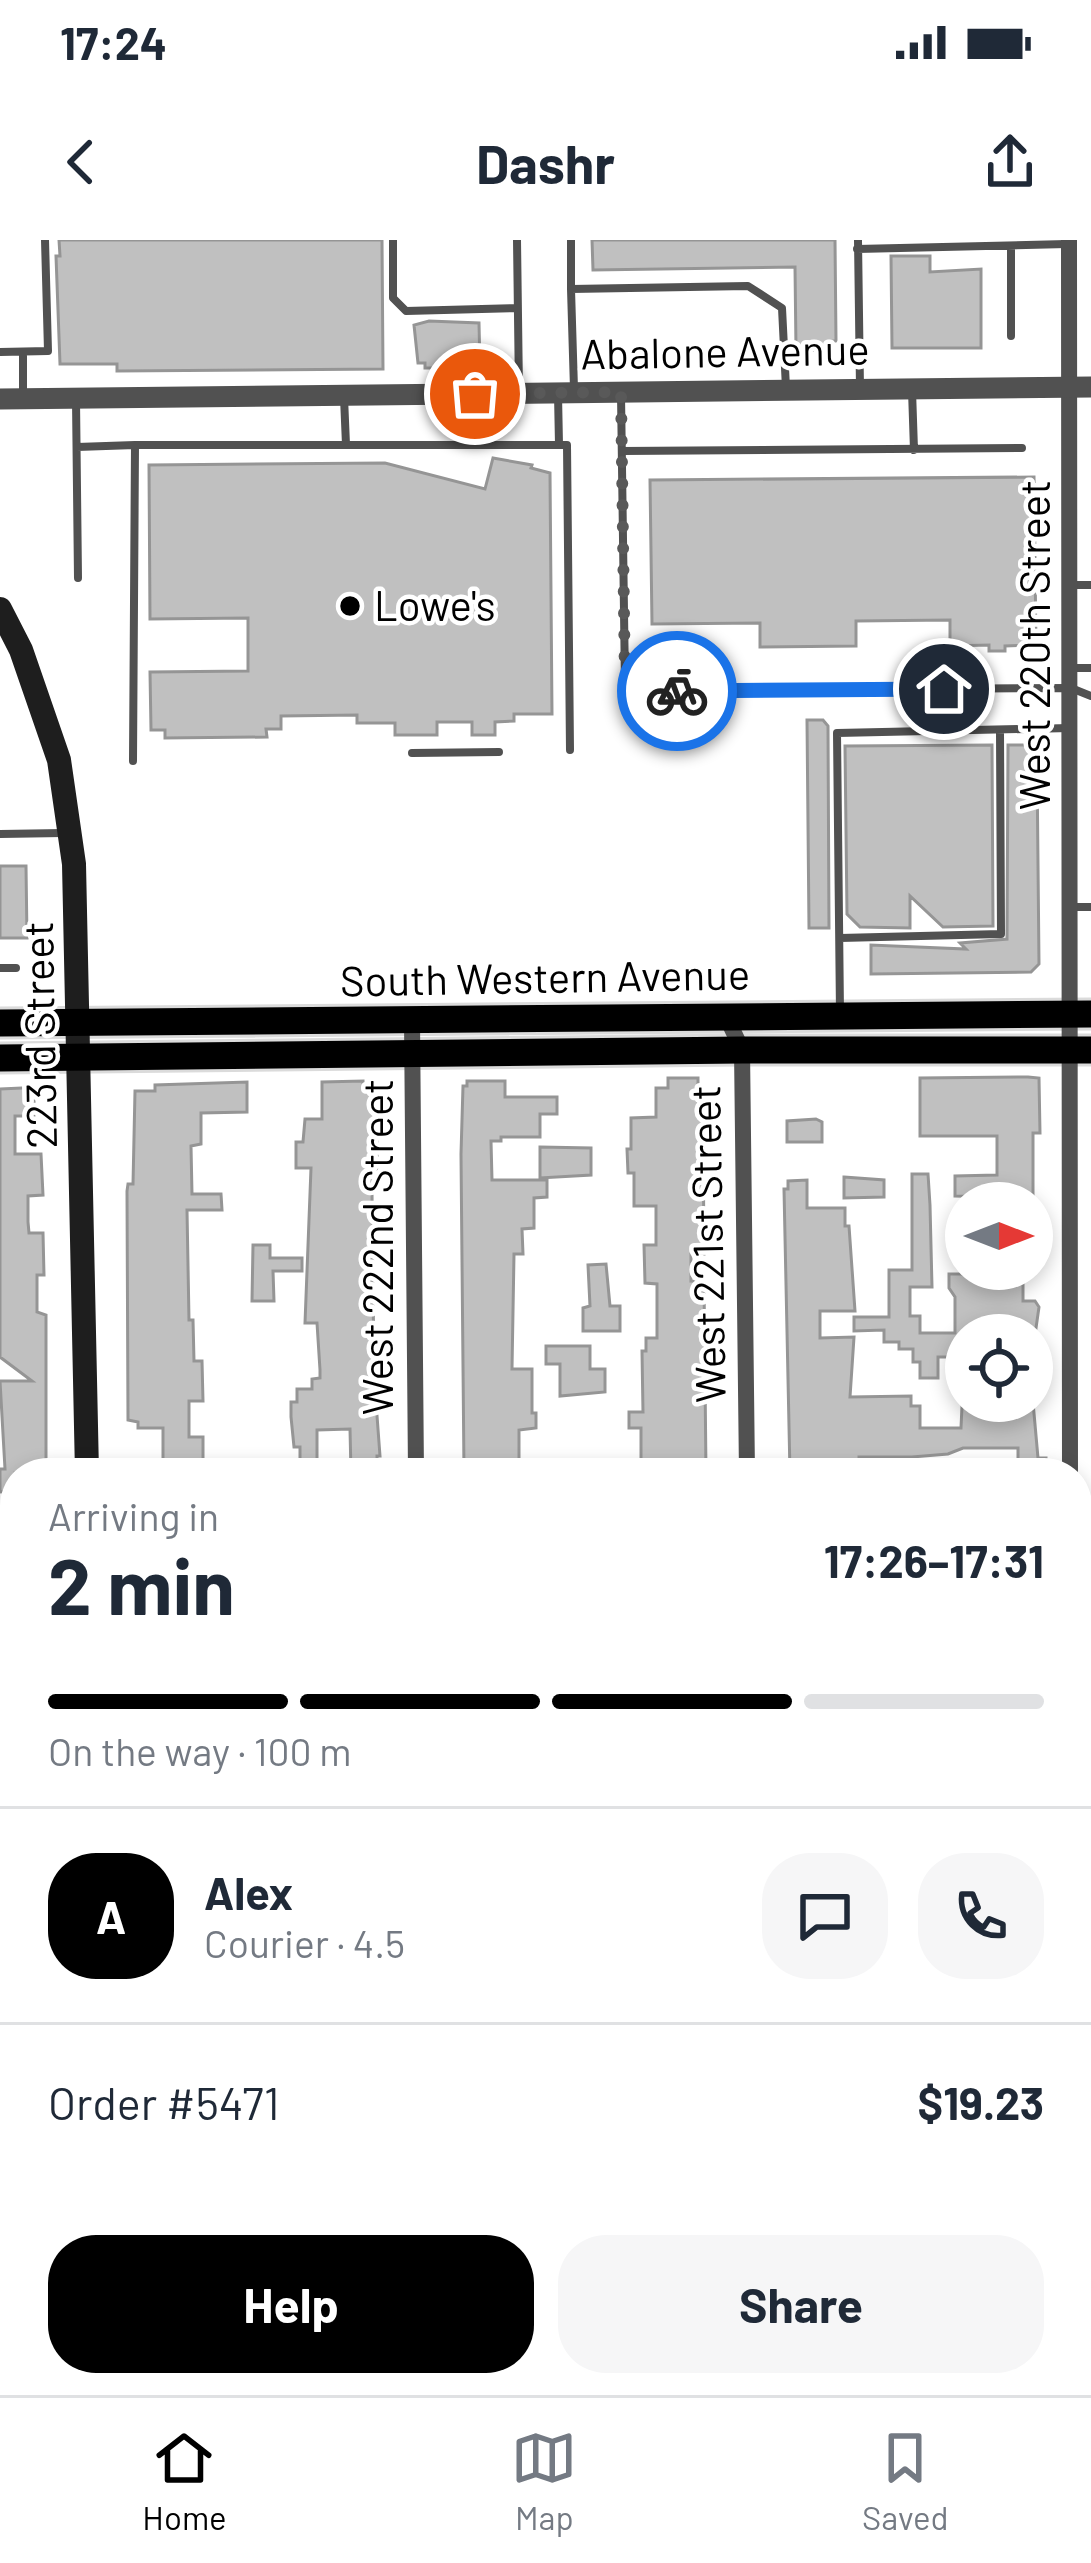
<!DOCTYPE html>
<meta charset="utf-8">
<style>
:root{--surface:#fff;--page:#f6f6f7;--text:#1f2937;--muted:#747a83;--line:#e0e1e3;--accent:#000}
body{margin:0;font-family:Barlow,sans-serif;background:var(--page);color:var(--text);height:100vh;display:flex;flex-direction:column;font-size:45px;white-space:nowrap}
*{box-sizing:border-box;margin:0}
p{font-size:39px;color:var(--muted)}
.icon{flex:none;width:66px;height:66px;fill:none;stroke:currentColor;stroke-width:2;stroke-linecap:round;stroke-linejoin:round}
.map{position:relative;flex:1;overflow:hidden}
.side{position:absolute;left:0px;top:1218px;width:1092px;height:939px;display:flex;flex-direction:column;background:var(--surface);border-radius:48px 48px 0 0;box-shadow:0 6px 18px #0003}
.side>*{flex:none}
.needle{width:78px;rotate:90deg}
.controls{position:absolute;left:945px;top:942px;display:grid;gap:24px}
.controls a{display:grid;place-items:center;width:108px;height:108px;border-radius:50%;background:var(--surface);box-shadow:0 6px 18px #0003;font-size:60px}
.pin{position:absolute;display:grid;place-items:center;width:102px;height:102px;color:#fff;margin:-51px;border:6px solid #fff;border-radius:50%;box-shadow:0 3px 12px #0007}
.courier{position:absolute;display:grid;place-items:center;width:120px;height:120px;margin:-60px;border:9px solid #1a73e8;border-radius:50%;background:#fff;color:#222;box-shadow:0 3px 15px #0007}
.headline em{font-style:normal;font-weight:700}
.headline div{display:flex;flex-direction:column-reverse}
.headline{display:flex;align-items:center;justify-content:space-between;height:204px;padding:0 48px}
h1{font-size:78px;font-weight:700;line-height:90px}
.bar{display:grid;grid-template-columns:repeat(4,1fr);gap:18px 12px;align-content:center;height:144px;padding:0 48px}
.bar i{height:15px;border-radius:9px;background:var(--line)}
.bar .current{background:var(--accent)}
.bar p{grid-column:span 4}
.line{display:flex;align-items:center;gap:30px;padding:0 48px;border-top:3px solid var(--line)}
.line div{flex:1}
.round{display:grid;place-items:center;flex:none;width:126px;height:126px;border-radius:48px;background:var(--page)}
.cta{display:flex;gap:24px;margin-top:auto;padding:24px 48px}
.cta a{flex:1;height:138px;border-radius:48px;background:var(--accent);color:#fff;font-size:48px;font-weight:700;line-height:138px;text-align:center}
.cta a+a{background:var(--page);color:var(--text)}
.status{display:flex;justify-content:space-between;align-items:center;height:84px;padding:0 60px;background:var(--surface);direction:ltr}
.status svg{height:33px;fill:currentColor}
header{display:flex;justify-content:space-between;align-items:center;height:156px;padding:0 48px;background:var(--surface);font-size:54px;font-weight:700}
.tab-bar{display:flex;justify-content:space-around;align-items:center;height:168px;border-top:3px solid var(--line);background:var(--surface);font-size:33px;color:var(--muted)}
.tab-bar a{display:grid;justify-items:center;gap:6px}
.tab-bar .current{color:var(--accent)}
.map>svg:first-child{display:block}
.building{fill:#c0c0c0;stroke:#959595;stroke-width:3}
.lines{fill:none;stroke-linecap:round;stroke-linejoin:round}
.primary-casing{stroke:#dbdbdb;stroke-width:33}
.service{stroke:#515151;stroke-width:8}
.minor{stroke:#515151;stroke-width:16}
.tertiary{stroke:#515151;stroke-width:21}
.secondary{stroke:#1e1e1e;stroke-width:24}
.primary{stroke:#000;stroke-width:27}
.done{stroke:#595959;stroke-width:12;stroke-dasharray:0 21.6}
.route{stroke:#1a73e8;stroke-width:15}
.poi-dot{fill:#000;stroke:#fff;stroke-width:4.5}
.labels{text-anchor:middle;stroke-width:9;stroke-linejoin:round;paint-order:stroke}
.street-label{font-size:42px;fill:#000;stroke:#fff}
.poi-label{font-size:42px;fill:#000;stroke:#fff;text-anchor:start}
</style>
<div class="status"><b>17:24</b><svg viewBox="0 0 49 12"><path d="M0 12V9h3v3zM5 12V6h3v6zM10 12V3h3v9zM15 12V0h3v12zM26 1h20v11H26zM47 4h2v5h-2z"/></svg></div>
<header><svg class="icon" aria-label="back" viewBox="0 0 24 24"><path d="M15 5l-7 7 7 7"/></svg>Dashr<svg class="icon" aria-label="share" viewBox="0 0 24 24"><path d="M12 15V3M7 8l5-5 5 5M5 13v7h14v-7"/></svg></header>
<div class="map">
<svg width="1091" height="2155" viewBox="0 0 1091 2155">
<rect width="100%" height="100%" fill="#fff"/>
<!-- building -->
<path class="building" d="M59 0H382L383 129 117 131V124H60L56 16H60Z
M592 0H835L836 101H832V110H796L795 27 593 30Z
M891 16H930V32L981 29V108H892Z
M429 81 479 83 480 128H425V123H418L414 85Z
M493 218 532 225 531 228 550 233 552 474H514V481L495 482V495H472V482H437V495H395V483H357V475L281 476V489H266L267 497 165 498V490H151L150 432 248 431V378L150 379 149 225 385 223 485 249Z
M1034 237 1036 405 1005 406V411H989V405L950 406V380L856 381V406L760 407V383L652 384 650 240Z
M807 480H823L828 486 829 688H809Z
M992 505 993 686 943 687 910 656V688L860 687 847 674 845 506Z
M1008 505H1033V524H1037L1039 724 1031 732 871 734V705L966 709 960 703 1007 699Z
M0 626H26L27 698H0Z
M1028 837 1039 838 1040 893H1033V958L955 956V936L997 935V896H920V838Z
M668 838H698V877H703L704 1014H691V1041L704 1042 706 1233H641V1188H629V1172H643L642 1111H646V1098H657V1044L645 1043 644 1005H656V966H634V933H628L627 909H631V878L656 877V848H668Z
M363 841V848L377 847V927L372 952 374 1135 380 1216H377V1233H351L350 1189 317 1190V1223H300V1207H294L291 1177V1162H297V1149H312V1139L320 1138V1130L317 1083H305L311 928H296V902H303L305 879H322V842Z
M467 841H505V857H557V874H540V897H501V901H491L492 940H547V957L534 958V988L522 989 523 1014H514L512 1129H532V1173H536V1188L519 1190V1233L464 1231 461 914 463 846H467Z
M247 842V872L201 873V904L191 906 192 954H221L222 970H187L189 1080H193L194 1121H202L203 1161H189V1197H203V1222H163V1188H138V1182L128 1180 127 951 128 944H133L135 851H155V845Z
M22 848H27V858H34V876H15V914H41L43 955 28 956V982L29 993H43L44 1035H37V1072L46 1075V1233H15V1251L0 1252V1229H5L0 1141H32L0 1117V849Z
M816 879 822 882V902H787V881Z
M540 907 591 908V935L540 938Z
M912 934H928L930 965 932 1047H910V1076H920V1093H955V1057L949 1048V1034H1023V1061H1035L1039 1067 1035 1095H966V1117H938V1138H920V1122H913V1109H899V1102H884V1090L854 1091V1077H889V1030H912Z
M844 937 884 940V957L844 958Z
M807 940V968H845V986H849L855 1071H820V1098L854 1097 850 1157 911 1156V1166H920V1188H961L962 1166 990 1167 991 1162H1033L1038 1218H1046V1233H1018V1208H963L948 1214 912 1217H859V1233H790L784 949H788V941Z
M253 1005H270V1018H302V1031H273L274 1061H252Z
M606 1024 610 1066H620V1091H583V1068L590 1066 588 1025Z
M546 1106H590V1129H605V1152L560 1156V1124H546Z
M15 1293V1382H0V1294Z
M0 1511H15V1566H0Z
M0 1890H15V1944H0Z"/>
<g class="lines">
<!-- primary casing -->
<g class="primary-casing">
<path id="primary" d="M0 783 1091 774
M0 818 742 810H1091"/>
</g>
<!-- service -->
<path class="service" d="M393 0V58L406 71 517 68
M517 0 519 152
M571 0V49
M858 0 860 148
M1011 6V96
M857 9 1067 4
M0 112 48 111 45 0
M23 114V158
M574 149 571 49 748 46 782 68 786 148
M912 150 914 210
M558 154 559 205
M621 154 625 444 629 451 1071 448 1091 456
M344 157 346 205
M76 160 78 338
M77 207 135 205
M622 211 1022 208
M1073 345H1091
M1073 428H1091
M412 513 499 512
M133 521 135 205H567L570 510
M0 594 63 593
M1073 667H1091
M840 698 1001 694 1000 491
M0 728H16
M840 773 837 493 1070 488
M1077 1639 1091 1638"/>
<!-- minor -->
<path class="minor" d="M1069 0 1070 1233
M727 778 742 810 747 1233
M412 781 416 1233
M1077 1409H1091
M0 1413H15
M1077 1773 1085 2155
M0 2047H15
M426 2142V2155
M753 2142V2155"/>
<!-- tertiary -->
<path class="tertiary" d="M0 159 1091 147"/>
<!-- secondary -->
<path class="secondary" d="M0 369 21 410 59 520 74 624 87 1233
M94 2142V2155"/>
<!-- primary -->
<use href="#primary" class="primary"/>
</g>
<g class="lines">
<!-- done -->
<path class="done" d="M475 154 621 152 625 444 629 451H677"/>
<!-- route -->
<path class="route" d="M677 451 944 449"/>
</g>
<!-- markers -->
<circle class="poi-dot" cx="350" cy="366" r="12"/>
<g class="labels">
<!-- street labels -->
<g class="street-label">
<text transform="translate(725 112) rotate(-1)" y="15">Abalone Avenue</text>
<text transform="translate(1035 405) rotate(-90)" y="15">West 220th Street</text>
<text transform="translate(545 738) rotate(-1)" y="15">South Western Avenue</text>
<text transform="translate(40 795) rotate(-91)" y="15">223rd Street</text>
<text transform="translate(708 1004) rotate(-91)" y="15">West 221st Street</text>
<text transform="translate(378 1007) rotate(-90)" y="15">West 222nd Street</text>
</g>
<!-- poi labels -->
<g class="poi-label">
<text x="374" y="381">Lowe's</text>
</g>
</g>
</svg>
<div class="controls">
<a><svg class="needle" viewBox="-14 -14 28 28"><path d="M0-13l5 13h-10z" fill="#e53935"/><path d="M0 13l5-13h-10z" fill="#747a83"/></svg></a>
<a><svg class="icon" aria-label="locate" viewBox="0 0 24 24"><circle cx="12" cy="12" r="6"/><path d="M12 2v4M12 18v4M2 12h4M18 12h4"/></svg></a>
</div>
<div class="pin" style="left:475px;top:154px;background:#ea580c"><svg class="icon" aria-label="bag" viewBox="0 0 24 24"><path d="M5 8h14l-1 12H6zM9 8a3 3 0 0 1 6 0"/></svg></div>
<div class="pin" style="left:944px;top:449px;background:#1f2937"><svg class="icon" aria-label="home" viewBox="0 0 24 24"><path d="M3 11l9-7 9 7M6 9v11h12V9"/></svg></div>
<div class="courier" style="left:677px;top:451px"><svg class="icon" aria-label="bike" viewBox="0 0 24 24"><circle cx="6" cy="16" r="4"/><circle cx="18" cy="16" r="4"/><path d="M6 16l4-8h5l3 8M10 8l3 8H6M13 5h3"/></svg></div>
<section class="side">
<div class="headline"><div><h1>2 min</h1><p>Arriving in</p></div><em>17:26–17:31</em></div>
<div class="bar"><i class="current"></i><i class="current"></i><i class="current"></i><i></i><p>On the way · 100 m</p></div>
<div class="line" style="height:216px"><b class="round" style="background:var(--accent);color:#fff">A</b><div><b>Alex</b><p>Courier · 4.5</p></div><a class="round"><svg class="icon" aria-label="chat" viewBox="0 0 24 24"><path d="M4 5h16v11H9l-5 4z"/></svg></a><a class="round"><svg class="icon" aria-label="phone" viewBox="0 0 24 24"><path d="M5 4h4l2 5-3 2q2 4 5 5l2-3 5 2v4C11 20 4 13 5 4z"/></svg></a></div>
<div class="line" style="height:156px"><div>Order #5471</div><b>$19.23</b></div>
<div class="cta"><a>Help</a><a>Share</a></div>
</section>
</div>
<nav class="tab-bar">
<a class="current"><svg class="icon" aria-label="home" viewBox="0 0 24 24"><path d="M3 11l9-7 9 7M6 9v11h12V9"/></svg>Home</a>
<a><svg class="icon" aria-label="map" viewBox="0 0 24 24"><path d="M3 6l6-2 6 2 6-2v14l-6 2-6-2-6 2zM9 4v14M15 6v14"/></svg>Map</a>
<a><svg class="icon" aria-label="saved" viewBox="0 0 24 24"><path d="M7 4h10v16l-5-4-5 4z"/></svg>Saved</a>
</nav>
